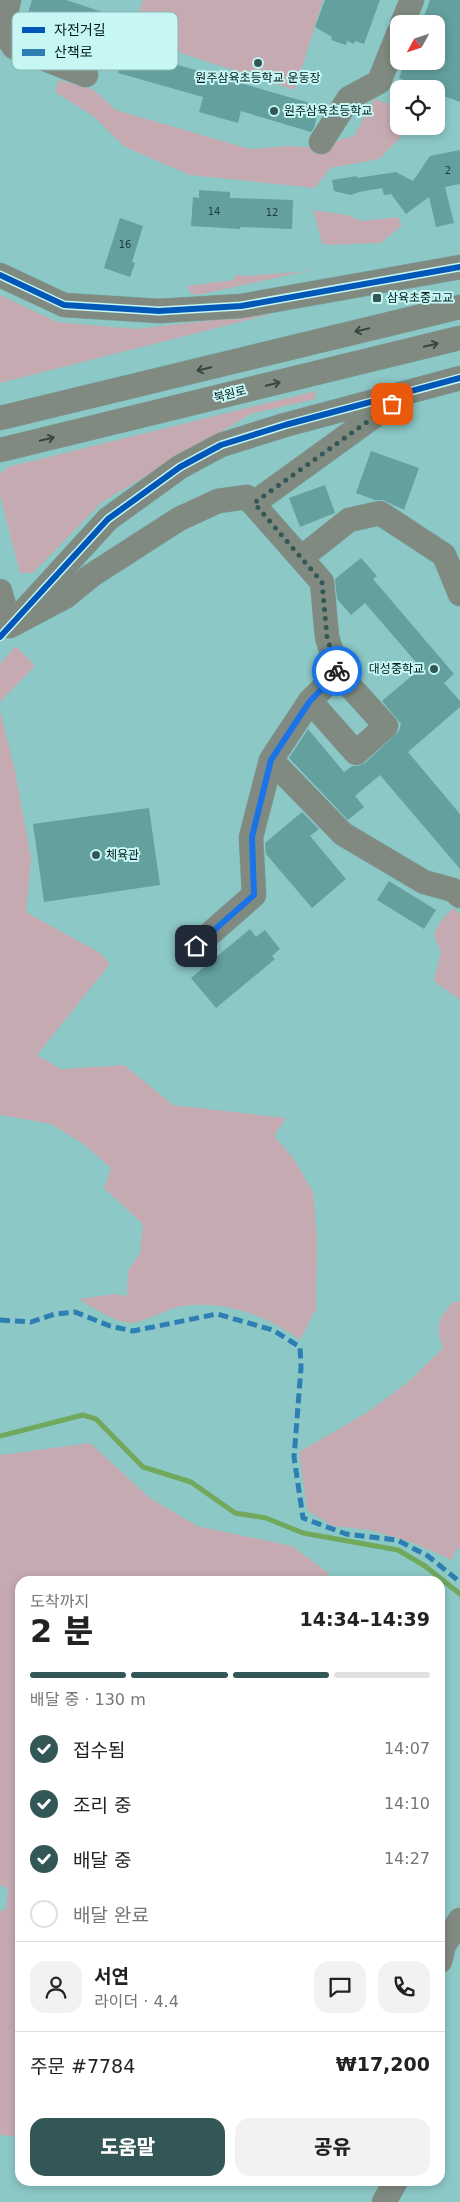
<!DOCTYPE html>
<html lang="ko">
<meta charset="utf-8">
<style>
:root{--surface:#fff;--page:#f2f2f2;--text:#222;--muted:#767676;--line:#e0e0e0;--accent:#335756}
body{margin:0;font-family:"DejaVu Sans","Noto Sans KR",sans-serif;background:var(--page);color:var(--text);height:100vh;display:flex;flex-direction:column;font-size:19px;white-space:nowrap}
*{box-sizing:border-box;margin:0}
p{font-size:16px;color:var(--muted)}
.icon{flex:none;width:28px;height:28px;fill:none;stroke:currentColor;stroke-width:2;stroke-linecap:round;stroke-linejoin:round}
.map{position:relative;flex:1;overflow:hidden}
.details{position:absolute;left:15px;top:1576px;width:430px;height:610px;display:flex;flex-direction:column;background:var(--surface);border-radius:15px;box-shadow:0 2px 8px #0003}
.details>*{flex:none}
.needle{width:32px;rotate:230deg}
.fabs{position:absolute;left:390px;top:15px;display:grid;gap:10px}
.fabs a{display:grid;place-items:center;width:55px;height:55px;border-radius:10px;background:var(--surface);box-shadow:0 2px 8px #0003;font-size:25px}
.pin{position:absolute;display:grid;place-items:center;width:42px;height:42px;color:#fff;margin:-21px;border-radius:10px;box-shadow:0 2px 8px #0006}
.courier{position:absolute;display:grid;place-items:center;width:50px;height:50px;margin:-25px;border:4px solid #1a73e8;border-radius:50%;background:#fff;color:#222;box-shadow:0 1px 6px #0007}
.head em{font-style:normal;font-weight:800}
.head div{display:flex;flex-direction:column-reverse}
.head{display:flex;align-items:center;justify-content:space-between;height:85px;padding:0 15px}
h1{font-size:32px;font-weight:800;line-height:38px}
.bar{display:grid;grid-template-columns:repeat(4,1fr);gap:8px 5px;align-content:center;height:60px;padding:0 15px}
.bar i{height:6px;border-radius:4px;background:var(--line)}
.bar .current{background:var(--accent)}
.bar p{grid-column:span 4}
.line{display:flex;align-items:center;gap:12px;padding:0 15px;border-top:1px solid var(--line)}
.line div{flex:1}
.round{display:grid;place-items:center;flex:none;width:52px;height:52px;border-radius:15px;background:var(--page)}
ol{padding:0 15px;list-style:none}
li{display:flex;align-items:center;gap:15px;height:55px}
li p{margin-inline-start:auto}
li .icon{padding:5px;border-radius:50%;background:var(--accent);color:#fff;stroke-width:4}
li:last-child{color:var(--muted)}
li i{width:28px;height:28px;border:2px solid var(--line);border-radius:50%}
.primary-button{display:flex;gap:10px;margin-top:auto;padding:10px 15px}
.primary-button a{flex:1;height:58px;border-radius:15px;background:var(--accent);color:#fff;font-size:20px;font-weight:800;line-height:58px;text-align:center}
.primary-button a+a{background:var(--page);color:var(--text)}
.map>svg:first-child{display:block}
.green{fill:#c5abb1}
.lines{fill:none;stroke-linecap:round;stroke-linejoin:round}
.stream{stroke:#71a85c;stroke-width:5}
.building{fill:#64a09e}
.minor-casing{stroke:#7ba7a5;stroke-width:25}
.minor{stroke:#818a80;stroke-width:24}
.quiet{stroke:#2d7eb3;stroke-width:5;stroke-dasharray:10 5;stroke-linecap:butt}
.cycleway-casing{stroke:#c6f7f4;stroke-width:9}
.cycleway{stroke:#0057b8;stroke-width:6}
.oneway{stroke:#354743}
.done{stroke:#335756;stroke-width:5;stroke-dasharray:0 9}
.route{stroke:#1a73e8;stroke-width:6}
.poi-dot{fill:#335756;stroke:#c6f7f4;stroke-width:2}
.labels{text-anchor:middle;stroke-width:4;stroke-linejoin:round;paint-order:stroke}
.number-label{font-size:10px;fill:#1b3c3b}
.poi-label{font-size:12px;fill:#031a1a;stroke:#c6f7f4;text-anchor:start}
.street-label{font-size:12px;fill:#031a1a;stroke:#c6f7f4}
.key{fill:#c6f7f4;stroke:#8cb5b3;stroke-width:1}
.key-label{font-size:14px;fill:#031a1a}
</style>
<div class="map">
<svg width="460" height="2202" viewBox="0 0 460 2202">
<rect width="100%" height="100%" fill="#8cc8c6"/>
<!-- green -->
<path class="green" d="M143 0H323L295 90 131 37Z
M59 80 94 90 116 110 250 149 289 146 328 148 339 140 354 136 374 99 399 107V126H412L379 159 330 168 315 188 190 175 125 147 93 116 55 92Z
M313 210 347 215 361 221 398 217 402 225 381 243 327 245 322 243Z
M317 269 197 295 191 294 187 286 233 280 237 274 244 276 299 272Z
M0 295 57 322 136 329 276 313 0 383Z
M316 391 315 399 251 414 102 502 33 573H20L0 495V474L8 467Z
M16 646 35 666 0 702V664Z
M0 710 15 771 31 858 26 912 100 953 110 964 37 1055 60 1069 124 1065 173 1105 286 1118 274 1136 293 1158 313 1192 317 1237 316 1309 300 1340C265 1315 225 1300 182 1306 166 1309 146 1322 131 1323 117 1323 91 1307 79 1299L114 1294 127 1296 128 1271 140 1253 143 1224 104 1188 111 1168 85 1145 51 1124 0 1115Z
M453 908 460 914V1000L434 981 441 952 434 935 439 923Z
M453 1302H460V1548L456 1550 452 1560 411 1542 370 1530 333 1526 307 1510 299 1452 366 1413 407 1383 443 1348C435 1325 437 1320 453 1302Z
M90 1443 150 1498 197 1526 292 1546 327 1572 330 1581H20V2137L0 2135V1911L6 1909 8 1888 0 1885V1455Z"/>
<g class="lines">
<!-- stream -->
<path class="stream" d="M0 1436 83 1415 96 1419 143 1467 191 1482 235 1513 266 1518 303 1533 398 1550 425 1566 460 1594"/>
</g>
<!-- building -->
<path class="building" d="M32 0H66L118 17 109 45 320 106 314 128 311 132 241 111 238 123 199 112 203 97 118 73 120 64 22 32Z
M325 0H380L364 44 355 41 354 44 347 41 346 45 331 40 332 37 315 27Z
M430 0H460V102L436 93V89H426L399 78 406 61H436V24H421Z
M460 150V184L445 187 454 223 436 227 429 197 406 214 391 194 384 195 382 188 359 192 351 195 334 191 332 180 357 176V178L396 172 413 181 430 156Z
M199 190 230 192V198L293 200 292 229 240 227V229L191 226 193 197 199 198Z
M120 218 143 226 132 262 135 263 130 277 104 268Z
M371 451 419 468 404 510 383 500H375L356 493Z
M325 485 335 513 300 527 289 498Z
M361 558 377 576 373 579 454 674 444 683 460 701V707L408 752 460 814V869L380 775 355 796 364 807 348 820 289 758 308 729 344 772 352 766H358L365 763 399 731 401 724 382 701 421 668 365 603 351 615 337 599 335 579Z
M149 808 160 885 44 902 33 824Z
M302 812 319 829 310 836 346 879 312 908 266 854 265 843Z
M389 881 436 910 424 929 377 900Z
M250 929 256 937 265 930 280 949 272 956 275 959 216 1008 191 978Z"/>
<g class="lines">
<!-- minor casing -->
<g class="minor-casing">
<path id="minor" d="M9 0 2 30 14 47 86 75
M402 24 412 0
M321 142 349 98 379 82 399 32
M0 275 64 305 159 311 241 306 460 267
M0 418 460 307
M0 450 460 338
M254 503 395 401
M301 558 349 520 380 513 444 555 460 594
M0 591 10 626
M22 613 108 519 180 467 221 445 285 425 460 378
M10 626 65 597 92 575 179 519 218 501 247 497 322 582 327 637 338 673 386 726 356 753 310 701 338 673
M310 701 271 760 343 834 424 882 453 890 460 896
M196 946 254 895 251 837 271 760
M440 1961 444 1945 460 1920
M384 2202 396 2181"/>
</g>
<!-- minor -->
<use href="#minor" class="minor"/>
<!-- quiet -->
<path class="quiet" d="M0 1320 31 1322 55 1314 75 1312 110 1326 133 1331 217 1314 273 1330 300 1347 301 1368 294 1457 303 1518 346 1534 397 1540 428 1556 460 1582"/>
<!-- cycleway casing -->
<g class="cycleway-casing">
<path id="cycleway" d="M0 275 64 305 159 311 241 306 460 267
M0 637 108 519 180 467 221 445 285 425 460 378"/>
</g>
<!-- cycleway -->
<use href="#cycleway" class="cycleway"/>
</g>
<!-- one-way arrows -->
<defs><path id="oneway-shaft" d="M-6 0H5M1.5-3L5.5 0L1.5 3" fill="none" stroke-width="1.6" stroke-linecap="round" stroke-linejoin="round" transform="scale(1.25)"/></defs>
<g class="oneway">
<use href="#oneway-shaft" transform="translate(362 330) rotate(166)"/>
<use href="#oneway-shaft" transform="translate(431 345) rotate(-14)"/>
<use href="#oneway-shaft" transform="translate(204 369) rotate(166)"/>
<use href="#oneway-shaft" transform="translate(273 384) rotate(-14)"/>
<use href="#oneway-shaft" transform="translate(47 439) rotate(-14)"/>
</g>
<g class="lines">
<!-- done -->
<path class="done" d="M337 671 327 637 322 582 254 503 392 404"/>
<!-- route -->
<path class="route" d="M196 946 254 895 252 837 271 760 310 701 338 673 337 671"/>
</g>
<!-- markers -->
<g class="poi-dot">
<circle cx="258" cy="63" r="5"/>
<circle cx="274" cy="111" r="5"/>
<rect x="372" y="293" width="10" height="10" rx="2.5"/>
<circle cx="434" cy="669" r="5"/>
<circle cx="96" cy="855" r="5"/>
</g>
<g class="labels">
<!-- number labels -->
<g class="number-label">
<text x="448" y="174">2</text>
<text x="214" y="215">14</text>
<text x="272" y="216">12</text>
<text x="125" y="248">16</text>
</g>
<!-- poi labels -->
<g class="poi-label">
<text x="258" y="82" text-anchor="middle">원주삼육초등학교 운동장</text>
<text x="284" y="115">원주삼육초등학교</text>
<text x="387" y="302">삼육초중고교</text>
<text x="424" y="673" text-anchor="end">대성중학교</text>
<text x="106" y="859">체육관</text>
</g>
<!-- street labels -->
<g class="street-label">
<text transform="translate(230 394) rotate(-14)" y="4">북원로</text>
</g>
</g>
<!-- legend -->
<rect x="12" y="12" width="166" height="58" rx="8" class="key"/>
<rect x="22" y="27" width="23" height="6" fill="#0057b8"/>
<rect x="22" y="49" width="23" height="7" fill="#2d7eb3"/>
<g class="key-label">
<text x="54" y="35">자전거길</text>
<text x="54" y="57">산책로</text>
</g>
</svg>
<div class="fabs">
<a><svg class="needle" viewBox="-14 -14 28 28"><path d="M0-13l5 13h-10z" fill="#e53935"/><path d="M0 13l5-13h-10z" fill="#767676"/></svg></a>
<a><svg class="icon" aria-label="locate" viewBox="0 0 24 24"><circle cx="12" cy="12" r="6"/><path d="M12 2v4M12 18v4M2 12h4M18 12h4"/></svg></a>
</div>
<div class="pin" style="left:392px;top:404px;background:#ea580c"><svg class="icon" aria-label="bag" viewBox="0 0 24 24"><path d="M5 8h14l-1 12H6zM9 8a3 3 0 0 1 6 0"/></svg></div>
<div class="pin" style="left:196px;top:946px;background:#1f2937"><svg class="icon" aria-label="home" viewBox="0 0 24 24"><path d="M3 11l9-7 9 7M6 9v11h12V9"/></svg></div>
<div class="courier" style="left:337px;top:671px"><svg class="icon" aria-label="bike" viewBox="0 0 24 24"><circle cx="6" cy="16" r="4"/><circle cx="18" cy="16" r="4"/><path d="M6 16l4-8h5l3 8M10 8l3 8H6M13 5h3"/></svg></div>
<section class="details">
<div class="head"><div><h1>2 분</h1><p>도착까지</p></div><em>14:34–14:39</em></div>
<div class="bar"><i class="current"></i><i class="current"></i><i class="current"></i><i></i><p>배달 중 · 130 m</p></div>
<ol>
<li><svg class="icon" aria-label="check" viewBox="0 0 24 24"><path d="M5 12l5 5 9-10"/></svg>접수됨<p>14:07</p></li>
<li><svg class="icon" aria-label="check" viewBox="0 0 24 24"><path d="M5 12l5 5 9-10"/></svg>조리 중<p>14:10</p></li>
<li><svg class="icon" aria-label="check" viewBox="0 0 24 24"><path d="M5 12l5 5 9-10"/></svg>배달 중<p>14:27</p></li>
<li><i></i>배달 완료</li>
</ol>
<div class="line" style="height:90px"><a class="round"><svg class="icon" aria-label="person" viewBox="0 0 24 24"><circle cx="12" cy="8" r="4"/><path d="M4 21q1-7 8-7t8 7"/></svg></a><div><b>서연</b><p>라이더 · 4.4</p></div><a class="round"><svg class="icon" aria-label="chat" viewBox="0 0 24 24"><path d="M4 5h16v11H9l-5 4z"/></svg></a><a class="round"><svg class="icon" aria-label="phone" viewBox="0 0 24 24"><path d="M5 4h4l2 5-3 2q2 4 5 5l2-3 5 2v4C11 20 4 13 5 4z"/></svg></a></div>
<div class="line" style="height:65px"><div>주문 #7784</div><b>₩17,200</b></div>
<div class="primary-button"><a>도움말</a><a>공유</a></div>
</section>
</div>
